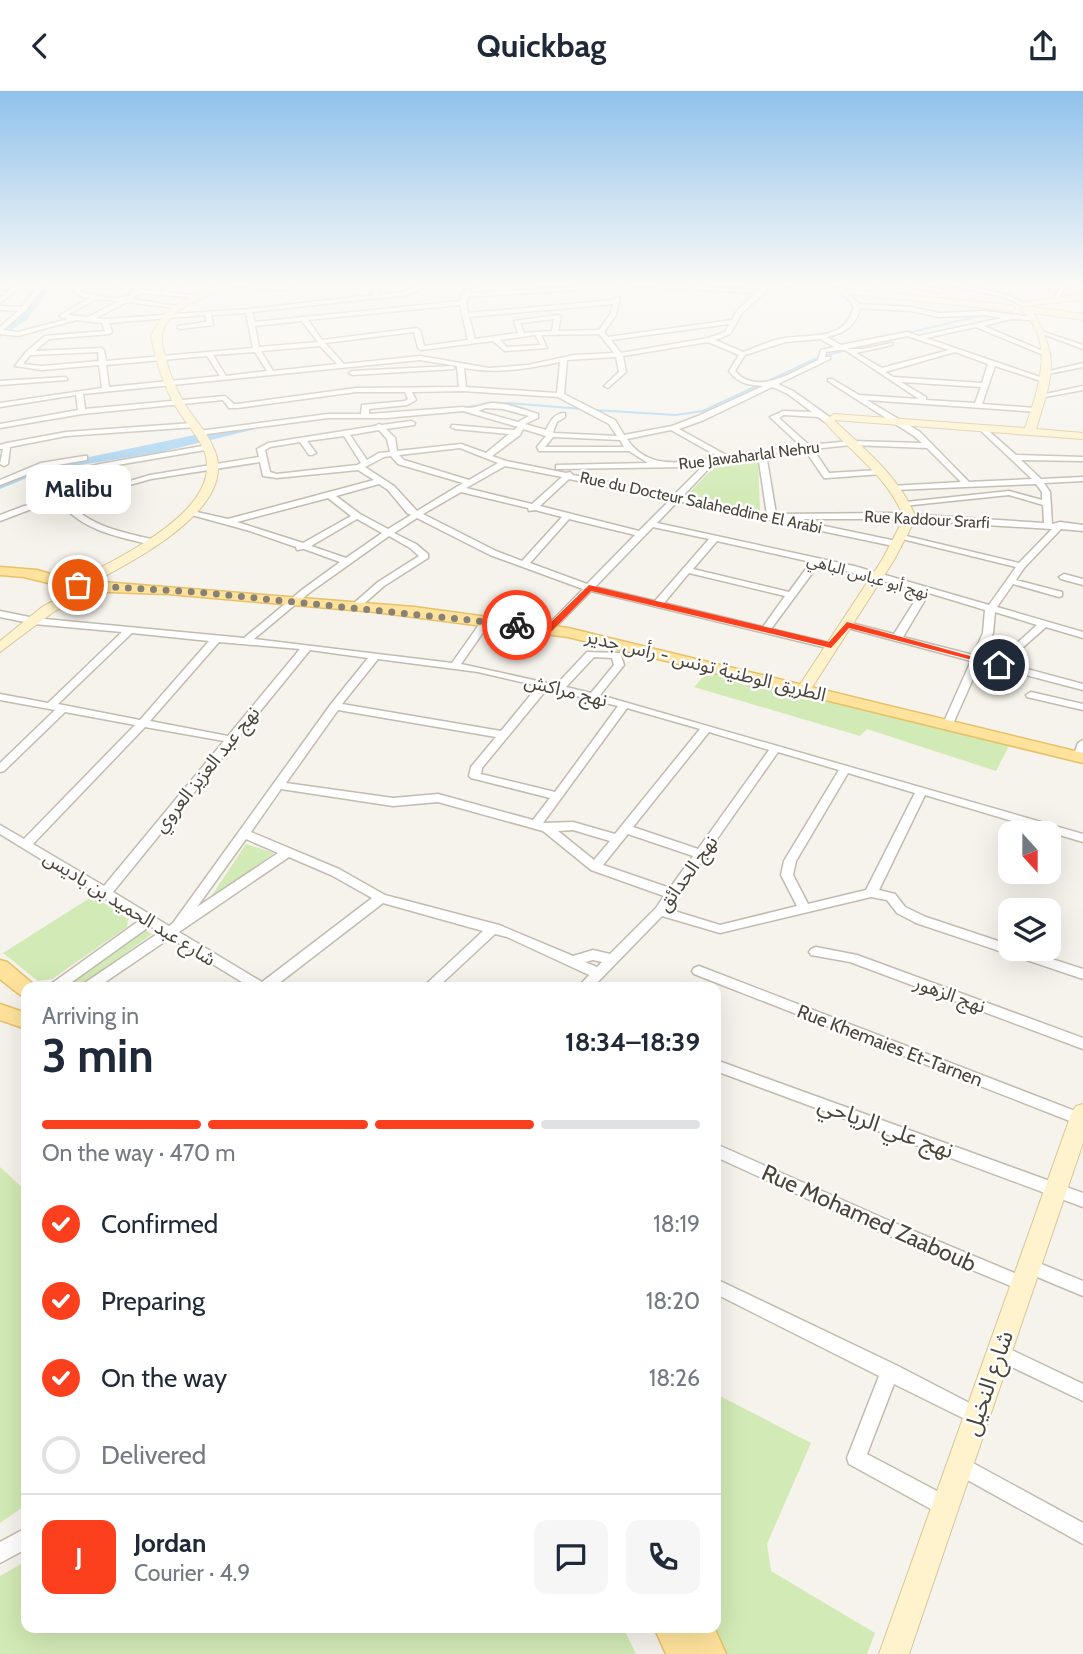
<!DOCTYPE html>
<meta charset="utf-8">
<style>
:root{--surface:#fff;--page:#f6f6f7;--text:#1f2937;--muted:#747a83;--line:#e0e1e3;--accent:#fc3f1d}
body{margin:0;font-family:Cabin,"Noto Sans Arabic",sans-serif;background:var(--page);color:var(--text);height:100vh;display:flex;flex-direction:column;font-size:26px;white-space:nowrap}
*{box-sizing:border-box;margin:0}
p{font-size:23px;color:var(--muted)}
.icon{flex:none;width:38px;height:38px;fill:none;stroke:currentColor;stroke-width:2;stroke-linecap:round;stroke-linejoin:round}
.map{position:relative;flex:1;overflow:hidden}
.sheet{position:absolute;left:21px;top:891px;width:700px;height:651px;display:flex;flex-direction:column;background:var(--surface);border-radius:14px;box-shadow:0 7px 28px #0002}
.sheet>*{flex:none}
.needle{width:46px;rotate:159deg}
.tools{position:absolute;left:998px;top:730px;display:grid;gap:14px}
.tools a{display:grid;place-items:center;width:63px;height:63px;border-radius:14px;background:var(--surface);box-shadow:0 7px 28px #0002;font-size:35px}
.pin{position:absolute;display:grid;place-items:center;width:60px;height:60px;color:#fff;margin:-30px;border:4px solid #fff;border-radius:50%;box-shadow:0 2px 7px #0007}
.courier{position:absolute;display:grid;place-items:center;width:70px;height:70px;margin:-35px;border:5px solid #fc3f1d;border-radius:50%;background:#fff;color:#222;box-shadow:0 2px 9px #0007}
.bubble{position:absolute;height:49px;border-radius:14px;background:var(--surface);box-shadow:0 7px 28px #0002;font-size:23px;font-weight:700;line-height:49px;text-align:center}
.head em{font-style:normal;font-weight:700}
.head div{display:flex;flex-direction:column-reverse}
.head{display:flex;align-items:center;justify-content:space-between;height:119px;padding:0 21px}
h1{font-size:46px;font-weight:700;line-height:52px}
.bar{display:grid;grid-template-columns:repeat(4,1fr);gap:10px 7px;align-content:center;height:84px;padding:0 21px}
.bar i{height:9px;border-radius:5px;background:var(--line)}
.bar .active{background:var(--accent)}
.bar p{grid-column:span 4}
.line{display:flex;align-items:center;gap:18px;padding:0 21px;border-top:2px solid var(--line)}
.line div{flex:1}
.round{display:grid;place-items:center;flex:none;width:74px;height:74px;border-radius:14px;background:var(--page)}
ol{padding:0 21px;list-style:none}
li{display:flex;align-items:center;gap:21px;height:77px}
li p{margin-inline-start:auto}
li .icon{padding:7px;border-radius:50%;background:var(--accent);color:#fff;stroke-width:4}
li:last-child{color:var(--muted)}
li i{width:38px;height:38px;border:4px solid var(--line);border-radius:50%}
header{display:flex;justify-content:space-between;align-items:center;height:91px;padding:0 21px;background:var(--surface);font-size:32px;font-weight:700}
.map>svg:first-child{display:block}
.green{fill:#d2eab5}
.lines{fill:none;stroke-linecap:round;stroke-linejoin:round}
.stream{stroke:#a9d4f2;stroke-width:2}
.river{fill:#a9d4f2;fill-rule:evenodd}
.street-casing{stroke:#c2bbae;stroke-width:3}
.secondary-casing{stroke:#d6c79b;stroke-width:2}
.primary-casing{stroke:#e6c16a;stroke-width:3}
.street{fill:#fff;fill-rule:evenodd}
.secondary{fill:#fff3cd;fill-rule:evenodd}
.primary{fill:#ffe39c;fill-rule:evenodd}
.route{fill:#fc3f1d}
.done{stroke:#878178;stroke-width:7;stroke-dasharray:0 12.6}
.labels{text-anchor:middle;stroke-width:5;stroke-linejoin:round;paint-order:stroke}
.far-street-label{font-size:16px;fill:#4b4439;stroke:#fff}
.street-label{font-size:19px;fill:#4b4439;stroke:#fff}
.near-street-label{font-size:23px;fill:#4b4439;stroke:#fff}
</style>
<header><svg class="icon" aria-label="back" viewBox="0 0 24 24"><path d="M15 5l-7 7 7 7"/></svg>Quickbag<svg class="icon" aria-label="share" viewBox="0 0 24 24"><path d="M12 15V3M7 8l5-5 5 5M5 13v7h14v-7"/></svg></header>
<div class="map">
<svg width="1083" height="1563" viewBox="0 0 1083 1563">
<rect width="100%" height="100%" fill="#f6f3ec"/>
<!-- green -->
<path class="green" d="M758 368 760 419 749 420 686 405 717 373Z
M708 580 1009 655 996 680 867 638 860 645 694 596Z
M246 753 274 762 208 810Z
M93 805 128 828 127 836 52 888 38 890 3 862Z
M145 839 152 843 79 896H64Z
M0 1076 26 1100V1414L0 1432Z
M716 1303 811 1352 767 1453 771 1480 875 1542 867 1563H718L704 1537 716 1536Z
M26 1470V1536H623L636 1563H0V1485Z"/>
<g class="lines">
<!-- stream -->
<path class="stream" d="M907 242 988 223
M454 317 508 312 582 318
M594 319 676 324 703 320 815 268 862 254
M291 328 324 324"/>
<!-- river -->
<path class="river" d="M45 191H55L27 229 0 246V238L19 225Z
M252 332 256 334V338L161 361 62 377 56 373Z
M30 377 36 381 34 384 0 398V389Z"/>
<!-- street casing -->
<g class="street-casing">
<path id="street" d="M21 191H27L0 212V207L4 204H0V200L7 201Z
M41 191H47L26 219 3 239 18 241 68 228 59 225 89 207 80 205 74 201 80 191H86L85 193H114L117 195 114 197H83L80 200 84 202C99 204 123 213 134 200L130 191H136L139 198 162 200 175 191H182L168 201 201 205 198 207 139 202 132 208 184 216 181 218 127 211 96 227 105 228 249 218 373 204V193H337L334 191H379V203C394 202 410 203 420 191H426L418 200 406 204 252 221 255 231 461 210 462 205 461 204 464 202 468 191H474L470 202 574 196 576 199 468 206 466 212 468 222 614 209 616 206H620L616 224 604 241 608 246 732 229 737 220 755 202 602 193 599 191 759 199 768 191H772L764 202 742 222 730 243 715 249 743 261C757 256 771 249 785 247 813 243 846 250 854 215L839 198 842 196 859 213 911 216 939 222 985 220 1033 226 1031 229 1011 228 984 235 1050 263V265H1046L976 236 926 247 1046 288V290L1044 291 995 275 982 313 1036 317H1039V321L867 309 920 341 969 391 1032 388 980 339 979 337 983 335 1016 364 1083 366V370L1021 369 1041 388 1083 386V390L1044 392 1050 401 1052 433 1060 431 1083 434V440L1061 438 1024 477 1016 489 1062 501V505L1059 506 1013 493 997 516 1083 541V547L1046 536 1021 558H1015V554L1037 534 995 521 993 542 982 566 1083 593V599L980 572 952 635 951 637H943L942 635 971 570 844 536 842 534 847 531 894 543 921 500 819 473 771 538 834 553 836 555 831 558 591 500 552 540H546V536L583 498 490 464 417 427 394 442 416 453 428 463V467L384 495 359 517H353V513L378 491 419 465 410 457 389 445 309 502 254 548 452 572 483 528 486 527 491 530 461 573 556 594 587 561 620 562 624 574 600 604 1083 743V751L925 704 879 799 895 803 905 816 926 826 1010 854V858H1021L1083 878V888L916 832 897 822 887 809 871 806 720 842 662 825 593 896H578L589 884 507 846 495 843 438 896H423L483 840 383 812 274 896H250L170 847 98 896H81L83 893 160 841 150 835 65 896H49L51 893 140 829 0 743V734L24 748 135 634 65 621 4 680 0 681V672L55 619 0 609V603L48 612 122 541 34 533 0 526V520L34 527 244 547 303 498 340 471 304 458 297 459 296 456 250 440 188 423V419L228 428 374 389 358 379 277 387 263 385 260 371 151 388 69 411C89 436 126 442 155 449L156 451 152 454C120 446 83 440 62 413L29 419 0 430V424L24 415 55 409 49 391 54 384 100 373 208 354 212 356 211 358 100 377 60 388 57 391 63 408 83 404 150 384 259 366 257 358 268 352 375 335 379 333 382 334 411 330 415 332 414 334 386 338 395 347 397 360 461 353 486 362 509 343 455 338 451 336 452 334 514 339 518 336 463 320 386 327H328L199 344 195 342 199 340 328 323H361L362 314 405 310 408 308 405 301H356L237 317H229L223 309 82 323 0 337V333L78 319 76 304 0 316V312L102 297 99 274 42 279 15 275 26 261 45 245 105 240 102 232 76 229 18 245 0 243V236L18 220 0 219V215L22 216ZM96 208 119 210 88 226 68 224ZM613 213 610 224 599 239 558 240 561 226 558 224 514 230 518 242 475 248 469 226ZM460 214 468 249 424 255 420 239 417 237 322 249 308 229ZM860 217 911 220 939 226 985 224 1002 227 919 245 907 241 841 254 827 246C845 242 856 235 860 217ZM246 222 253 257 106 270 104 259 101 257 35 260 49 248 109 243 112 241 109 232 205 224 207 231 178 235V237L180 238 213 234 211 224ZM554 228 552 240 524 242 520 232ZM302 230 318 251 259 256 255 235ZM729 233 725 241 708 247 621 262 611 249ZM414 241 418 257 421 259 493 250 505 260 547 257 541 244 599 243 614 262 574 264 528 274 489 277 420 265 344 273 325 252ZM535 244 541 254 507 256 500 249ZM907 245 949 259 882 277 856 262 892 254V252L863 258H846ZM820 248 834 256 821 259 818 269C794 280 757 306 735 280L745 264 785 251ZM708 251 739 264 729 280C737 292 748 294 763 295L698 325 672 335 624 344 615 329 564 303 567 269 616 266 619 281 604 295 608 297 626 281 623 265ZM320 255 337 273 273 280 261 260ZM839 259H845L919 308 859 304 832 288H828V290L914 345 922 352 851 350 809 354 779 327 784 324 818 326 825 331H831V327L793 300 778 293 830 268V266H825L826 261ZM98 261 99 270 42 275 23 273 30 264ZM255 261 267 280 226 285 213 264ZM955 261 988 273 982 292 893 286 885 281ZM207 265 220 285 109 296 106 274ZM420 269 457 275 459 296 356 297 237 313H234L225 305 85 318 83 303ZM560 271 557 302 466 296 464 277C498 283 526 278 560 271ZM901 291 981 296 975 312 926 309V306ZM772 296 788 303 812 321 783 320 770 326 801 355 728 365 679 338 704 329ZM463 300 558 306 609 333 617 345 554 342 553 341 557 331 565 326V322C554 322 550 331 546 339L525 333 538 327V323C523 318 507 312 492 312 481 313 473 319 463 316L369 323V318L407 314 416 309 412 301ZM486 317 503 318 529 325 518 331 478 320ZM523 338 546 345 537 356 539 360H629L648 372 556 374V378H559L685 376 705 373 674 404 573 384 570 381 566 382 506 370 492 365 520 344ZM379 339 387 348 390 361 379 362 367 369 350 344ZM671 339 719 366C686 371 649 381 627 348ZM344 345 361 372 357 374 277 383 270 381 265 359 270 356 300 351 309 364H312L316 362 307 350ZM553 346 620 349 624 356H545ZM851 354 927 357 961 391 891 395V399H894L1036 393 1042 401V409L1009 400 906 411 902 413 903 415 1009 404 1043 414 1044 432 890 422 776 423 766 363 805 359 824 387H827L882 383 883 381 879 379 829 382 813 358ZM460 357 498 372 469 389 404 369 399 364ZM758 364 767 424 682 406 715 371ZM391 365 398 373 463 392 417 420 394 395 365 376 384 366ZM505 375 562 386 532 413 466 397ZM569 388 670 409 639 440 540 415ZM379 393 388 399 407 422 411 424 388 438 360 423 336 405ZM461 401 528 417 529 420 535 419 562 426 522 470 496 460 423 423ZM328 407 351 425 303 452 237 431ZM678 410 898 456 901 455V451L791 428H890L1052 438 1019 472 898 443V447L1016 476 989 514 854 475 657 432ZM357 428 382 442 346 467 311 455ZM569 428 635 444 587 493 530 472ZM653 436 709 448 655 510 595 496ZM717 450 811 471 789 501 693 478ZM689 482 785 505 763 536 664 512ZM929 502 985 519 983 542 973 564 903 546ZM132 542 209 550 140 629 58 613ZM219 551 300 558 228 645 150 630ZM310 559 368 567 331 613 173 832 169 835 113 801ZM594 566 612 567 614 574 591 602 566 596ZM378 568 478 581 538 595 501 640 342 613ZM547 598 618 615 555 701 481 683 482 677ZM627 617 700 638 615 743 573 731 543 732ZM338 619 496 646 471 676 469 685 471 687 550 707 533 729 438 703 393 707 286 692ZM145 636 224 650 104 795 33 753ZM709 641 769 659 698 758 633 736ZM778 661 839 679 784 770 781 784 797 815 720 834 668 818ZM848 682 915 702 866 799 808 813 793 784 796 770ZM281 698 393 715 438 711 543 740 591 779 664 805 656 817 610 863 593 859 573 865 499 834 385 804 339 778 251 741ZM573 739 610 750 594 769 558 740ZM628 743 693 765 670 797 603 774ZM246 748 278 762 197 816ZM289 766 331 784 372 807 262 891 179 841ZM593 869 602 871 597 876 585 871Z
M886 191H892L877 203H873V201Z
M936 191H946L1008 204 1022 211 1019 213 1004 206Z
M1077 191H1083V193L1064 197 1058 209H1054L1060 195Z
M225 192 287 195 290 197 287 199 223 195Z
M913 193 940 198 943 200 940 202 911 196Z
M1038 239 1083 254V258L1038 241Z
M1083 272V276L1048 283 1045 281Z
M452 275 454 276V278L352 284 349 282 352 280Z
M65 286 67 287V289L0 294V290Z
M1083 295V299L1040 307 1036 305Z
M193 332 197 334 196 336 66 345 10 356 8 373 4 375 0 373 3 358H0V354L7 352 66 341Z
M84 365H87V369L46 376 0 394V389L41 372Z
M1064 483 1083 488V494L1061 488 1059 486Z
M1031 601 1083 613V619L1027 606 1026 604Z
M1083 649V668H1075L1073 666 1078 652Z
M816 856 857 864 1083 947V958L850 871 811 864 809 861 811 858Z
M699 875 1083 1023V1033L1075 1032 694 883 692 880 694 877Z
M716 969 1083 1102V1116L716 980Z
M716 1053 892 1131 1029 1188 1031 1193 1029 1198 1023 1200 880 1141 716 1066Z
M1029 1168 1083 1190V1205L1023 1180 1021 1175 1023 1170Z
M716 1188 896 1274 983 1319 986 1325 983 1331 977 1334 894 1293 867 1363 952 1408 955 1415 952 1422 945 1425 938 1422 849 1373 847 1367 879 1285 716 1203Z
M999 1253 1083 1293V1310L993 1267 990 1261 993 1255Z
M960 1365 1083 1432V1453L953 1381 951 1374 953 1367Z
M26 1437V1458L0 1472V1451Z"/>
</g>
<!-- secondary casing -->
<g class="secondary-casing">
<path id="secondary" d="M228 191H239C216 206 183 207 166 233 158 245 163 256 166 269 171 286 178 303 188 318 197 331 208 343 214 358 240 416 136 468 96 490H86V484C126 463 229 414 203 357 196 342 184 330 176 316 163 295 156 269 151 245 165 213 197 201 228 191Z
M775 191 1011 214 1015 217 1011 220 778 195Z
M1083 203V209L1021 215 1017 212Z
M1026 215 1083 223V229L1034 222C1061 271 1051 288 1036 338L1083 342V348L834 329C865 359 900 386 916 427L894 469 811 598 804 602 799 601 797 598 882 469 904 427C888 385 852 363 824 330L834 323 1025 337C1038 299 1057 249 1020 218Z
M90 491 97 495 95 498 52 522 0 561V550L42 516Z
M1083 1013V1052L909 1563H879L1072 1021 1076 1015Z"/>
</g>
<!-- primary casing -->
<g class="primary-casing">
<path id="primary" d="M0 476 37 479 81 492 95 484 100 485 102 491 414 516 568 537 1083 662V672L568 546 375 521 168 503 81 500 24 486 0 484Z
M0 869 7 871 33 893 35 896H26V906L19 903 0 888Z
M0 913 26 922V938L0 929Z
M654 1536H714L726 1563H666Z"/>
</g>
<!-- street -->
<use href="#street" class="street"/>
<!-- secondary -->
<use href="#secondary" class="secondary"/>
<!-- primary -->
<use href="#primary" class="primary"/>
</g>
<!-- sky -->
<linearGradient id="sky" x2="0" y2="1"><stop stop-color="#8fc1ec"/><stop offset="0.47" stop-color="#fbfaf6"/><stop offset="1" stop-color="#fbfaf6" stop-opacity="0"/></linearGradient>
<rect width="1083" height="410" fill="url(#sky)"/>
<!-- route -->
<path class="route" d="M589 494 829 551 847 531 1003 574 999 576 849 537 831 557 591 500 552 540 513 534 517 531 547 535Z"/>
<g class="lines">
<!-- done -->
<path class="done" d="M78 494 197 501 517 534"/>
</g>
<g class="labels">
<!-- far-street labels -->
<g class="far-street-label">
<text transform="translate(749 364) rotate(-7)" y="6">Rue Jawaharlal Nehru</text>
<text transform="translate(701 411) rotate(12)" y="6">Rue du Docteur Salaheddine El Arabi</text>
<text transform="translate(927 428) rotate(3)" y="6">Rue Kaddour Srarfi</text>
<text transform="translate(868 485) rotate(16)" y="6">نهج أبو عباس الباهي</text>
</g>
<!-- street labels -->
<g class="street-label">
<text transform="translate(706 574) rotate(14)" y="7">الطريق الوطنية تونس - رأس جدير</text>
<text transform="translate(566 599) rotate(14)" y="7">نهج مراكش</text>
<text transform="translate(206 678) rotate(-51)" y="7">نهج عبد العزيز العروي</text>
<text transform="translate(687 782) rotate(-54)" y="7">نهج الحدائق</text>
<text transform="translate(130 817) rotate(32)" y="7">شارع عبد الحميد بن باديس</text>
<text transform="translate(950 903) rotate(20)" y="7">نهج الزهور</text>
<text transform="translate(890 954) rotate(21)" y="7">Rue Khemaies Et-Tarnen</text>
</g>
<!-- near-street labels -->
<g class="near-street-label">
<text transform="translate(886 1036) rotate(20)" y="8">نهج علي الرياحي</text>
<text transform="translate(869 1127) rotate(24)" y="8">Rue Mohamed Zaaboub</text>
<text transform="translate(988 1292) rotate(-71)" y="8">شارع النخيل</text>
</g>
</g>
</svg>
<div class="tools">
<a><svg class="needle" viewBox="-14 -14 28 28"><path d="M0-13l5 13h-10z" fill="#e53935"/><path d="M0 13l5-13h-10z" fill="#747a83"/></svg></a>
<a><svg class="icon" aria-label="layers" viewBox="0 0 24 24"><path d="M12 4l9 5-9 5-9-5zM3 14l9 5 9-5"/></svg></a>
</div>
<div class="pin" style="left:78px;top:494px;background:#ea580c"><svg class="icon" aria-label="bag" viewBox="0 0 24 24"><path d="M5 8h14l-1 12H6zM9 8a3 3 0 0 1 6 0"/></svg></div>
<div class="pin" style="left:999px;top:574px;background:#1f2937"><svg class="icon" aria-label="home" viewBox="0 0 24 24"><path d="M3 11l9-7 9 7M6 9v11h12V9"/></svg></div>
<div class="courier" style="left:517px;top:534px"><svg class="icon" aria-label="bike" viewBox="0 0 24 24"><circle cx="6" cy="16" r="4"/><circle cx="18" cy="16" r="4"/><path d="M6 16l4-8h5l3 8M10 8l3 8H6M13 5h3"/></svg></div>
<div class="bubble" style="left:26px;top:374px;width:105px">Malibu</div>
<section class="sheet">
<div class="head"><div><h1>3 min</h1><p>Arriving in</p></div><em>18:34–18:39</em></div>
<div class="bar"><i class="active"></i><i class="active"></i><i class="active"></i><i></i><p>On the way · 470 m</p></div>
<ol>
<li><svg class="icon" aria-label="check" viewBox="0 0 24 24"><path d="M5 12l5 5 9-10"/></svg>Confirmed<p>18:19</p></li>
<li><svg class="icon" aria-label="check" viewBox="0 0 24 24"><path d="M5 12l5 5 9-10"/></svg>Preparing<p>18:20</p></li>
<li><svg class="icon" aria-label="check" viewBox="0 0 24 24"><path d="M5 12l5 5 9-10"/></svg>On the way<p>18:26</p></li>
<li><i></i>Delivered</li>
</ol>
<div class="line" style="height:126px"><b class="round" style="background:var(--accent);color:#fff">J</b><div><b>Jordan</b><p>Courier · 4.9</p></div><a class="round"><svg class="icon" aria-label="chat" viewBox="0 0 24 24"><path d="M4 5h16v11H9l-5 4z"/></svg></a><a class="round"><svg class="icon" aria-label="phone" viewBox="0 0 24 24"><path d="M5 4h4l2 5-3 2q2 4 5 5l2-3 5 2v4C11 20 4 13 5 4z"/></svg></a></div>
</section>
</div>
